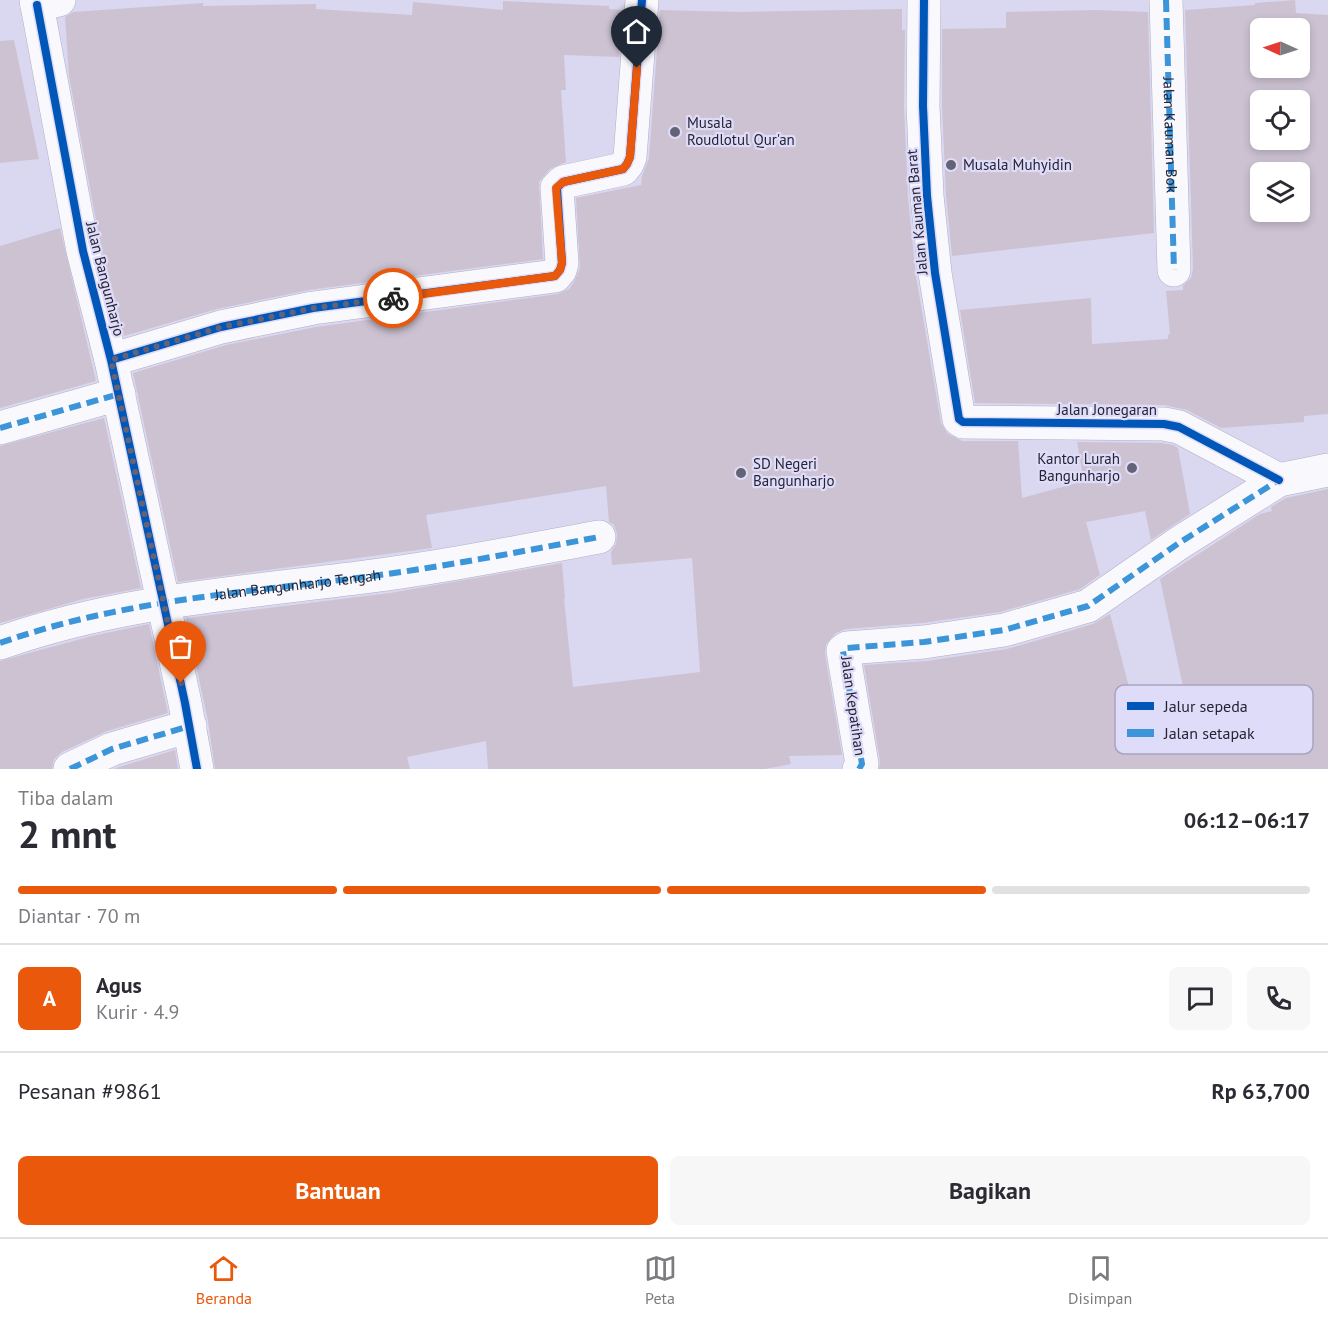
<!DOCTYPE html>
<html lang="id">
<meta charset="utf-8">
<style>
:root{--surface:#fff;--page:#f7f7f7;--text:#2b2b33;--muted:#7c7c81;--line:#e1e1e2;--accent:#ea580c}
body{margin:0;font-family:"PT Sans",sans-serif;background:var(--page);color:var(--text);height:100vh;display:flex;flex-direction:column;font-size:22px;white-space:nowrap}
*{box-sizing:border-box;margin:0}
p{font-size:20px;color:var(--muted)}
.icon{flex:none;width:33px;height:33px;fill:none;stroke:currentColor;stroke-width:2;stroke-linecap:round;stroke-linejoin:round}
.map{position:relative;height:769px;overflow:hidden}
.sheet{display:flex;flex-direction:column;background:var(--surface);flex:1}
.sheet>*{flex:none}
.needle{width:39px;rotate:273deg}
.tools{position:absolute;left:1250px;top:18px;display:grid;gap:12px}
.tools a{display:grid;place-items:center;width:60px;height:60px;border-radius:9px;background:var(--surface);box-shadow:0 3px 9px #0003;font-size:30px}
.pin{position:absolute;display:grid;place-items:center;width:51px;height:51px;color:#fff;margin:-62px -26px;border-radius:50% 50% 50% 0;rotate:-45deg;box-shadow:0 0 6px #0007}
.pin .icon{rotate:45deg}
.courier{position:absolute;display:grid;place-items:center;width:60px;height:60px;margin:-30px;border:4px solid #ea580c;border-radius:50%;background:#fff;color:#222;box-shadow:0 2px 8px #0007}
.summary em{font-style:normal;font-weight:600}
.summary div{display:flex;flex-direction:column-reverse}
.summary{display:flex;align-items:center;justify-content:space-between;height:102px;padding:0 18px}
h1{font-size:39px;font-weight:600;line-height:45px}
.bar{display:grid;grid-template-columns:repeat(4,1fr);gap:9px 6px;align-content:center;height:72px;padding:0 18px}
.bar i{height:8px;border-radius:4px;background:var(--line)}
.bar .selected{background:var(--accent)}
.bar p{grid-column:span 4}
.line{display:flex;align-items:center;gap:15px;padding:0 18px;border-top:2px solid var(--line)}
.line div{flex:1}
.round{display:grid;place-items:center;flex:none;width:63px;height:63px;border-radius:9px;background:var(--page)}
.button{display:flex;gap:12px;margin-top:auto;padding:12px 18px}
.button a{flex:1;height:69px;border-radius:9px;background:var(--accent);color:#fff;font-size:24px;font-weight:600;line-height:69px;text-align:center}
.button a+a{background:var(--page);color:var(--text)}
.dock{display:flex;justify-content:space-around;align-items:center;height:84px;border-top:2px solid var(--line);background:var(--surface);font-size:16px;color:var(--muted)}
.dock a{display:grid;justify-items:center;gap:3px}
.dock .selected{color:var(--accent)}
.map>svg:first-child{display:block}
.building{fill:#cdc2d2;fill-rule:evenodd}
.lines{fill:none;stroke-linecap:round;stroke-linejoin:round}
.minor-casing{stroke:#b1afc3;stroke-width:34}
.tertiary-casing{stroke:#b1afc3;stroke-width:34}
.minor{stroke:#f9f9fd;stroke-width:33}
.tertiary{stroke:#f9f9fd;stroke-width:33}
.quiet{stroke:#3b95d8;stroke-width:6;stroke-dasharray:12 6;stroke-linecap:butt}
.cycleway-casing{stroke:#dfdcf9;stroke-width:11}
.cycleway{stroke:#0057b8;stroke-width:8}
.done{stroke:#646276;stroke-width:6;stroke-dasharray:0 10.8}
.route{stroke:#ea580c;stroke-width:8}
.poi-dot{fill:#646276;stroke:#dfdcf9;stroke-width:2}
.labels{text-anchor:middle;stroke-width:4.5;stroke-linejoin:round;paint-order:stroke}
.poi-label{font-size:15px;fill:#252334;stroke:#dfdcf9;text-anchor:start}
.street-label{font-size:15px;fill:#252334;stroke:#dfdcf9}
.key{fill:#dfdcf9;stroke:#a7a4be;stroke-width:1.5}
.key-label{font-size:16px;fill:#252334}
</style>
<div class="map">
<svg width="1328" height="769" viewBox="0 0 1328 769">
<rect width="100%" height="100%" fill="#dad7f1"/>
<!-- building -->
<path class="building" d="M1295 0 1296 13 1328 15V414L1304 416V422L1221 428 1187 410 1164 405 975 403 960 310 1091 298 1092 344 1168 339V335L1170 334 1166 291 1183 290V286L1191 278 1193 269 1185 10 1255 5V3ZM1260 28H1299V68H1260ZM1260 100H1299V140H1260ZM1260 172H1299V212H1260Z
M503 1 609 6V9L622 10 619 57 564 55 566 90H561L566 162 550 169 539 182 543 259 309 290 217 309 124 336 101 247 69 76 65 17 73 12 203 3V6L316 4V9L412 15 413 2 503 10Z
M902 9V30H905L904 107 908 198 916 276 941 423 948 434 962 441H1018L1022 498 1084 481 1077 442 1162 443 1173 445 1178 448 1190 514 1151 540 1145 511 1086 522 1100 575 1080 589 1000 612 922 623 846 629 836 633 826 644 825 654 842 755 789 756 791 764 765 769H488L486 741 407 757 410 769H215L208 721 186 618 390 593 562 563 565 599H564L573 687 700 672 692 558 612 565 611 552 616 544 617 534 614 525 609 522 606 486 426 515 432 548 178 582 133 373 226 345 316 327 558 294 569 289 574 282 580 268 576 198 641 185 642 176 649 158 660 10 740 12Z
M1096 10 1148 12 1154 233 952 256 946 195 942 106V29L1006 28V12Z
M14 40 39 159 0 163V41Z
M60 228 96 381 0 408V246Z
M104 418 141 588 83 599 0 623V446Z
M1328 489V769H879L880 761 864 665 927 661 1007 649 1093 624 1110 614 1145 749 1194 738 1160 579 1260 514 1272 511 1271 507 1286 498Z
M149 624 168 713 107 731 62 752 54 759 52 769H0V661L92 636Z
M175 750 178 769H114L119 767Z"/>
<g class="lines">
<!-- minor casing -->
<g class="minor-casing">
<g id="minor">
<path d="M924 0 923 106 927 196 935 273 959 419 963 422 1164 424 1179 427 1279 480"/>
<path d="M1166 0 1174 270"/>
<path d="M37 5 83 251 111 360 185 703 197 769"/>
<path d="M111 360 221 327 313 308 555 276 560 270 562 263 557 188 563 182 623 169 627 164 630 157 642 0"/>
<path d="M0 428 119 394"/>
<path id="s1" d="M0 643C115 602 237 593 357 578 438 568 518 552 599 537"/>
<path d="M70 769 112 749 190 726"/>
<path d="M859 769 862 764 843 651 847 648 924 642 1004 630 1088 606 1179 543 1279 480 1328 470"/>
</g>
</g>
<!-- tertiary casing -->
<g class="tertiary-casing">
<path id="tertiary" d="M36 0 37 5 59 0"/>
</g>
<!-- minor -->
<use href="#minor" class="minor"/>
<!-- tertiary -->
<use href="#tertiary" class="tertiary"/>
<!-- quiet -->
<g class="quiet">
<path id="s2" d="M1166 0 1174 270"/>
<path d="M0 428 119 394"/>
<path d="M0 643C115 602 237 593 357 578 438 568 518 552 599 537"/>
<path d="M70 769 112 749 190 726"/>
<path d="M859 769 862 764 843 651 847 648 924 642 1004 630 1088 606 1179 543 1279 480 1275 479"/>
</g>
<!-- cycleway casing -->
<g class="cycleway-casing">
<path id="cycleway" d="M924 0 923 106 927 196 935 273 959 419 963 422 1164 424 1179 427 1279 480
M37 5 83 251 111 360 185 703 197 769
M111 360 221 327 313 308 555 276 560 270 562 263 557 188 563 182 623 169 627 164 630 157 642 0"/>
</g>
<!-- cycleway -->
<use href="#cycleway" class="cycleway"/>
</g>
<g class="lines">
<!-- done -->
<path class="done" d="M181 683 111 360 222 327 314 308 393 298"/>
<!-- route -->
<path class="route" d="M393 298 555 276 560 270 562 263 556 188 563 182 623 169 627 164 630 157 637 68"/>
</g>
<!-- markers -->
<g class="poi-dot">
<circle cx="675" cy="132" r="6"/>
<circle cx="951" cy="165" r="6"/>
<circle cx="1132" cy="468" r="6"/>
<circle cx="741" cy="473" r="6"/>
</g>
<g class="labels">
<!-- poi labels -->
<g class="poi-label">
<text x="687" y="128">Musala<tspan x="687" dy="17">Roudlotul Qur'an</tspan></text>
<text x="963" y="170">Musala Muhyidin</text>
<text x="1120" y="464" text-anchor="end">Kantor Lurah<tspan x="1120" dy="17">Bangunharjo</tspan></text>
<text x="753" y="469">SD Negeri<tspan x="753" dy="17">Bangunharjo</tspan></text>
</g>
<!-- street labels -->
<g class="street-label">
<text dy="5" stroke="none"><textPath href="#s2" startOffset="135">Jalan Kauman Bok</textPath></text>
<text transform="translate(917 212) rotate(-95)" y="5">Jalan Kauman Barat</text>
<text transform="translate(105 279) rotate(76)" y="5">Jalan Bangunharjo</text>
<text x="1107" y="415">Jalan Jonegaran</text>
<text dy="5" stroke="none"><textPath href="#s1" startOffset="304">Jalan Bangunharjo Tengah</textPath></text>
<text transform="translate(853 706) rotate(82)" y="5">Jalan Kepatihan</text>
</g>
</g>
<!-- legend -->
<rect x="1115" y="685" width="198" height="69" rx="9" class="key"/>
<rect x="1127" y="702" width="27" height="8" fill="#0057b8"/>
<rect x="1127" y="729" width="27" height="8" fill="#3b95d8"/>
<g class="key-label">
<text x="1164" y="712">Jalur sepeda</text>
<text x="1164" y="739">Jalan setapak</text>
</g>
</svg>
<div class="tools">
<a><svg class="needle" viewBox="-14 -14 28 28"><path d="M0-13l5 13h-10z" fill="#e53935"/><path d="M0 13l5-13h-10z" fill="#7c7c81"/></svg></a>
<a><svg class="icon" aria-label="locate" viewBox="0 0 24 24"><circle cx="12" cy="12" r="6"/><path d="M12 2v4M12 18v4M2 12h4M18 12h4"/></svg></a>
<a><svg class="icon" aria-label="layers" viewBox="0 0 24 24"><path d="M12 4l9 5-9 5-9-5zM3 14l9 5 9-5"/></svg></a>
</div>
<div class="pin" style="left:181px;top:683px;background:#ea580c"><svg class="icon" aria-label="bag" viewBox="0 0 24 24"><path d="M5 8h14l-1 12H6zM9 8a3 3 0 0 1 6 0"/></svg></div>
<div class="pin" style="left:637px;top:68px;background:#1f2937"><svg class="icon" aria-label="home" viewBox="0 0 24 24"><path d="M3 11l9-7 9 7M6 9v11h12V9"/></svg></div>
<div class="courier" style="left:393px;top:298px"><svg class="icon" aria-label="bike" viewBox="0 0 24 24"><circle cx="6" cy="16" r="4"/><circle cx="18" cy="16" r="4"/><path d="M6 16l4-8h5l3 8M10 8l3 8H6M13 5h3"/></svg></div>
</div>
<section class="sheet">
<div class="summary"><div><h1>2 mnt</h1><p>Tiba dalam</p></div><em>06:12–06:17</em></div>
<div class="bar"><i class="selected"></i><i class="selected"></i><i class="selected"></i><i></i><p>Diantar · 70 m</p></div>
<div class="line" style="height:108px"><b class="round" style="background:var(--accent);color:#fff">A</b><div><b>Agus</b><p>Kurir · 4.9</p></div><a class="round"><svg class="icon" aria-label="chat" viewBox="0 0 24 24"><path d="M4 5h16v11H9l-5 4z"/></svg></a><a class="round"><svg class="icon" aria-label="phone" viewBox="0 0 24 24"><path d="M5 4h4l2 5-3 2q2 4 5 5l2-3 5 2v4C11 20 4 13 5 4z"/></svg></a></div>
<div class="line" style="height:78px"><div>Pesanan #9861</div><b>Rp 63,700</b></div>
<div class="button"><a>Bantuan</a><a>Bagikan</a></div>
</section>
<nav class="dock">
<a class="selected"><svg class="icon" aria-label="home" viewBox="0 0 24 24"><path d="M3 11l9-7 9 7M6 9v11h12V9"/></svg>Beranda</a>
<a><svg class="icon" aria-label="map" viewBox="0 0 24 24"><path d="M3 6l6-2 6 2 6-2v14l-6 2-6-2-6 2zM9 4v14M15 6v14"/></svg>Peta</a>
<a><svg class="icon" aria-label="saved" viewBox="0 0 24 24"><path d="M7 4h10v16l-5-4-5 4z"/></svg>Disimpan</a>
</nav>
